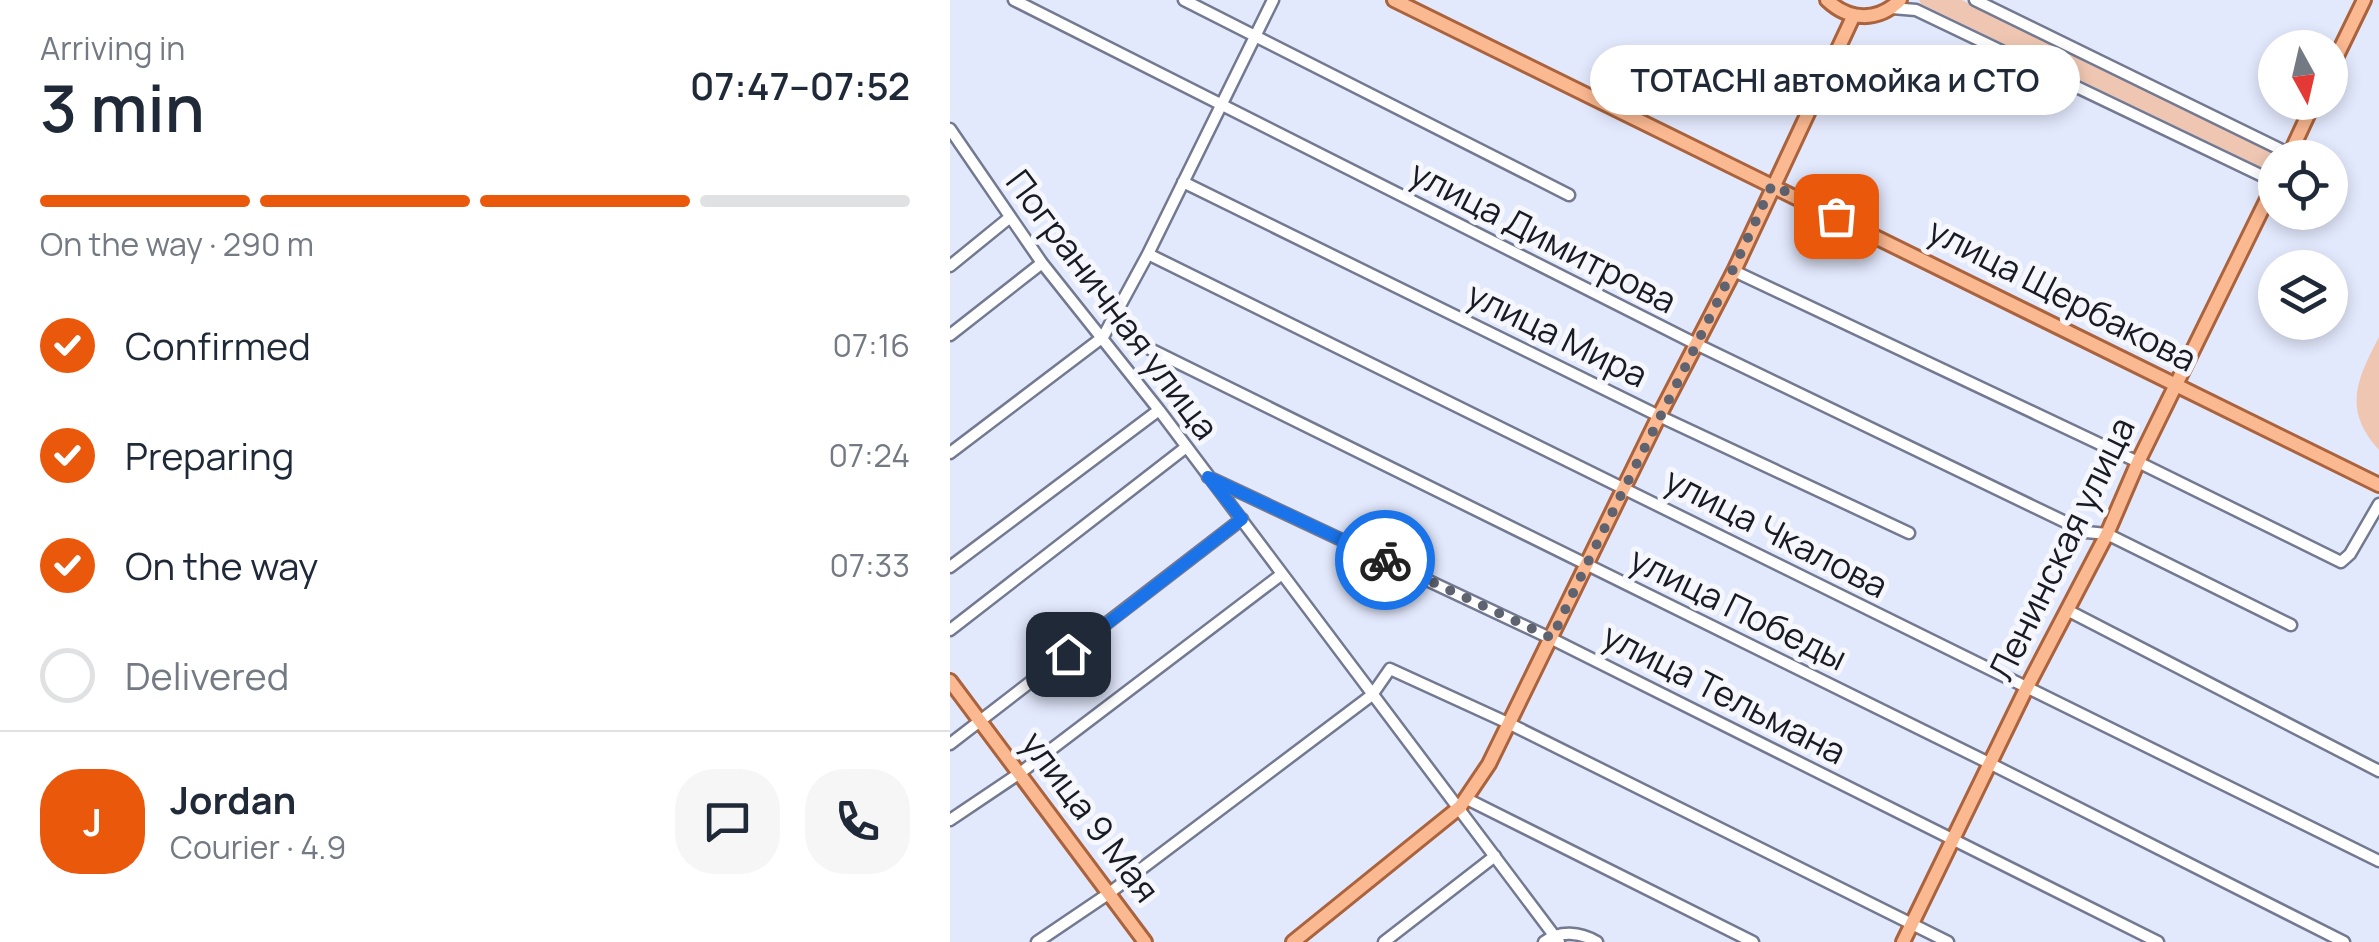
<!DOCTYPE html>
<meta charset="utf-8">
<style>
:root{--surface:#fff;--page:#f6f6f7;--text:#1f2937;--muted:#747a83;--line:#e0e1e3;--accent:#ea580c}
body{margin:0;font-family:Manrope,sans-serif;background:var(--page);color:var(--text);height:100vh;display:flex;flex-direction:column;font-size:38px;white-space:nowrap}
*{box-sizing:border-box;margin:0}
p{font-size:32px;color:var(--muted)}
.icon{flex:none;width:55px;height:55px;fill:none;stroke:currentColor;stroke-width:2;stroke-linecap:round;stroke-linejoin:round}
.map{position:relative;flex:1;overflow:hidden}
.sheet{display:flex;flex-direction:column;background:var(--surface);width:950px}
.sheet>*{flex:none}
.needle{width:65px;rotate:172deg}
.buttons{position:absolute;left:1308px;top:30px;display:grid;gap:20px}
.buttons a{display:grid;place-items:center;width:90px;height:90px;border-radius:50%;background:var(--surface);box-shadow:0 5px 15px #0003;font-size:50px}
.pin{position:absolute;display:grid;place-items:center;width:85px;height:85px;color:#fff;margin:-42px;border-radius:20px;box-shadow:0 5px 15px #0006}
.courier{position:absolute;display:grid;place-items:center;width:100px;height:100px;margin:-50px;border:8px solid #1a73e8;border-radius:50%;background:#fff;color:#222;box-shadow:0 2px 12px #0007}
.bubble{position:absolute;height:70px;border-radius:35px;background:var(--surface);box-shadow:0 5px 15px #0003;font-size:32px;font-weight:600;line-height:70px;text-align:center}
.head em{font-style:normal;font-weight:600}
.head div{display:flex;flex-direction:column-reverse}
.head{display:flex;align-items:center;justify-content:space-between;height:170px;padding:0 40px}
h1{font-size:65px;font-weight:600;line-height:75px}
.bar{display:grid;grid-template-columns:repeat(4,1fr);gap:15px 10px;align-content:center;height:120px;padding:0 40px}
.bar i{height:12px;border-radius:8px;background:var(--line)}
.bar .on{background:var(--accent)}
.bar p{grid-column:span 4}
.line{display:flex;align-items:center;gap:25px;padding:0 40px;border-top:2px solid var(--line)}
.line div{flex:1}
.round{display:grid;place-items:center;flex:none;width:105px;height:105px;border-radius:40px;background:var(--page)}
ol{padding:0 40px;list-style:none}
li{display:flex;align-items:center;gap:30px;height:110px}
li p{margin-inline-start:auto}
li .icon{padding:10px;border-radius:50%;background:var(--accent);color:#fff;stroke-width:4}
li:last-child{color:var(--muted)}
li i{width:55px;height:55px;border:5px solid var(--line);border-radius:50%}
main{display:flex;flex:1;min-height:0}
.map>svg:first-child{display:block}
.green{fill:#efc6b2}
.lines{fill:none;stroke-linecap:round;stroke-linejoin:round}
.minor-casing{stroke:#737990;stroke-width:15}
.major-casing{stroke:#aa633c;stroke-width:18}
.minor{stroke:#fff;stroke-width:10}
.major{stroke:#fbb992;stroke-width:12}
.done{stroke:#5f636f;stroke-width:10;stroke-dasharray:0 18}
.route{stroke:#1a73e8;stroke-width:12}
.labels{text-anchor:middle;stroke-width:10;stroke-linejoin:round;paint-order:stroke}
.street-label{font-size:35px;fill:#181b23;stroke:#f5f7fc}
</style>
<main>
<section class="sheet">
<div class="head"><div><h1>3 min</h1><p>Arriving in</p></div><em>07:47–07:52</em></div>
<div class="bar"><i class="on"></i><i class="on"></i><i class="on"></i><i></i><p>On the way · 290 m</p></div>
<ol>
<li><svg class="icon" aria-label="check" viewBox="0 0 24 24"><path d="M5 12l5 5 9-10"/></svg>Confirmed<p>07:16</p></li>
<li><svg class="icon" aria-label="check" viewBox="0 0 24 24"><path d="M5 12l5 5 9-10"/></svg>Preparing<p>07:24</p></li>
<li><svg class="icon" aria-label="check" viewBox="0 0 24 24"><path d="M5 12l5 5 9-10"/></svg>On the way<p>07:33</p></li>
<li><i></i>Delivered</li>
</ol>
<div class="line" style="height:180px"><b class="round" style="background:var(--accent);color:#fff">J</b><div><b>Jordan</b><p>Courier · 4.9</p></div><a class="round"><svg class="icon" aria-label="chat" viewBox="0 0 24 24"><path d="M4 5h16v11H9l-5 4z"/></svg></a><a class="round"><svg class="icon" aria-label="phone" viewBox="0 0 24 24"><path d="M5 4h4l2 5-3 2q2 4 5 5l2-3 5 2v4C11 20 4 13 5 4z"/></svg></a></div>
</section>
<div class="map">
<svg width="1429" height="942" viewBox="0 0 1429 942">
<rect width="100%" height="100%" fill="#e3e9fd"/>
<!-- green -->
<path class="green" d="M969 0H1012L1325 154V168L1317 170 971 4Z
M1429 337V450C1392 410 1407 379 1429 337Z"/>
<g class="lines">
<!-- minor casing -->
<g class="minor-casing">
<path id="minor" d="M64 0 746 344 1136 532 1157 534 1341 625
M234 0 619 195
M1025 0 1340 154
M942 8 966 10 1325 182
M0 129 92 263 209 410 609 942
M233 182 709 416 959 533
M198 254 1429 861
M0 266 59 218
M784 271 1188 462 1391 562 1400 554 1429 504
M162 320 200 349 1039 763 1394 942
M0 335 92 263
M0 453 153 337 198 254 323 0
M258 477 602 639 1208 942
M0 567 209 410
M1117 610 1429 771
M0 630 235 448
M0 744 292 519
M517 799 803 942
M0 820 70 773 332 574
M87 942 158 894 422 695 440 669 558 723 998 942
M434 942 545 856
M594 942C610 930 630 932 647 942"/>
</g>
<!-- major casing -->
<g class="major-casing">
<path id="major" d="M444 0 1429 485
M877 0C899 21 928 22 950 0
M1380 70 1414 0
M1338 158 1364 102
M0 681 195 942
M343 942 510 807 539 764 709 416 784 271 903 17
M953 942 1076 689 1157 534 1188 462 1325 183"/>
</g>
<!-- minor -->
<use href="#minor" class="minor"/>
<!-- major -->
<use href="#major" class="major"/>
</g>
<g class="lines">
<!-- done -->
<path class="done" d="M435 560 602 638C672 486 754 338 822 185L886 216"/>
<!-- route -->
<path class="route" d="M118 654 292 519 258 477 435 560"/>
</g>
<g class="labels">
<!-- street labels -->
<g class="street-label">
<text transform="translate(593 237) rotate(27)" y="12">улица Димитрова</text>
<text transform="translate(1112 295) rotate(27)" y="12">улица Щербакова</text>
<text transform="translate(162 305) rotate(53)" y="12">Пограничная улица</text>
<text transform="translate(607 335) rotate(26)" y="12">улица Мира</text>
<text transform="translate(826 533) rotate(27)" y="12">улица Чкалова</text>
<text transform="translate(1112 549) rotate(-64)" y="12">Ленинская улица</text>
<text transform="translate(788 609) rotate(26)" y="12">улица Победы</text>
<text transform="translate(774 694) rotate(27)" y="12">улица Тельмана</text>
<text transform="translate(140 817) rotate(53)" y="12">улица 9 Мая</text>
</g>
</g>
</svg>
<div class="buttons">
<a><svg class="needle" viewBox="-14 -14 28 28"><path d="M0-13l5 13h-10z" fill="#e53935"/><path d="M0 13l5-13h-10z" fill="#747a83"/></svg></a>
<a><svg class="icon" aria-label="locate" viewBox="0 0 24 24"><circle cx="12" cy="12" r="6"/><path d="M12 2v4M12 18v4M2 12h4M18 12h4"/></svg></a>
<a><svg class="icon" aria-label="layers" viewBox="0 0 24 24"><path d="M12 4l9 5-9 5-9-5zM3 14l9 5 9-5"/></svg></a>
</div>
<div class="pin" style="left:886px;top:216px;background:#ea580c"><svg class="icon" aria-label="bag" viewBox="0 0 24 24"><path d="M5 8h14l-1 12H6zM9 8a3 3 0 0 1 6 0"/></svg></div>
<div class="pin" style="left:118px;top:654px;background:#1f2937"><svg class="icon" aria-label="home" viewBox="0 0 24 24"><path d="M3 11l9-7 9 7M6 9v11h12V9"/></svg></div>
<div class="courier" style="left:435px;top:560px"><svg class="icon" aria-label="bike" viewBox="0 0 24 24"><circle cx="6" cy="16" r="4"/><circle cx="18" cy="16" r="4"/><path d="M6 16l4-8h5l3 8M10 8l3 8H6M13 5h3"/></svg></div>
<div class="bubble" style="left:640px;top:45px;width:490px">TOTACHI автомойка и СТО</div>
</div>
</main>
